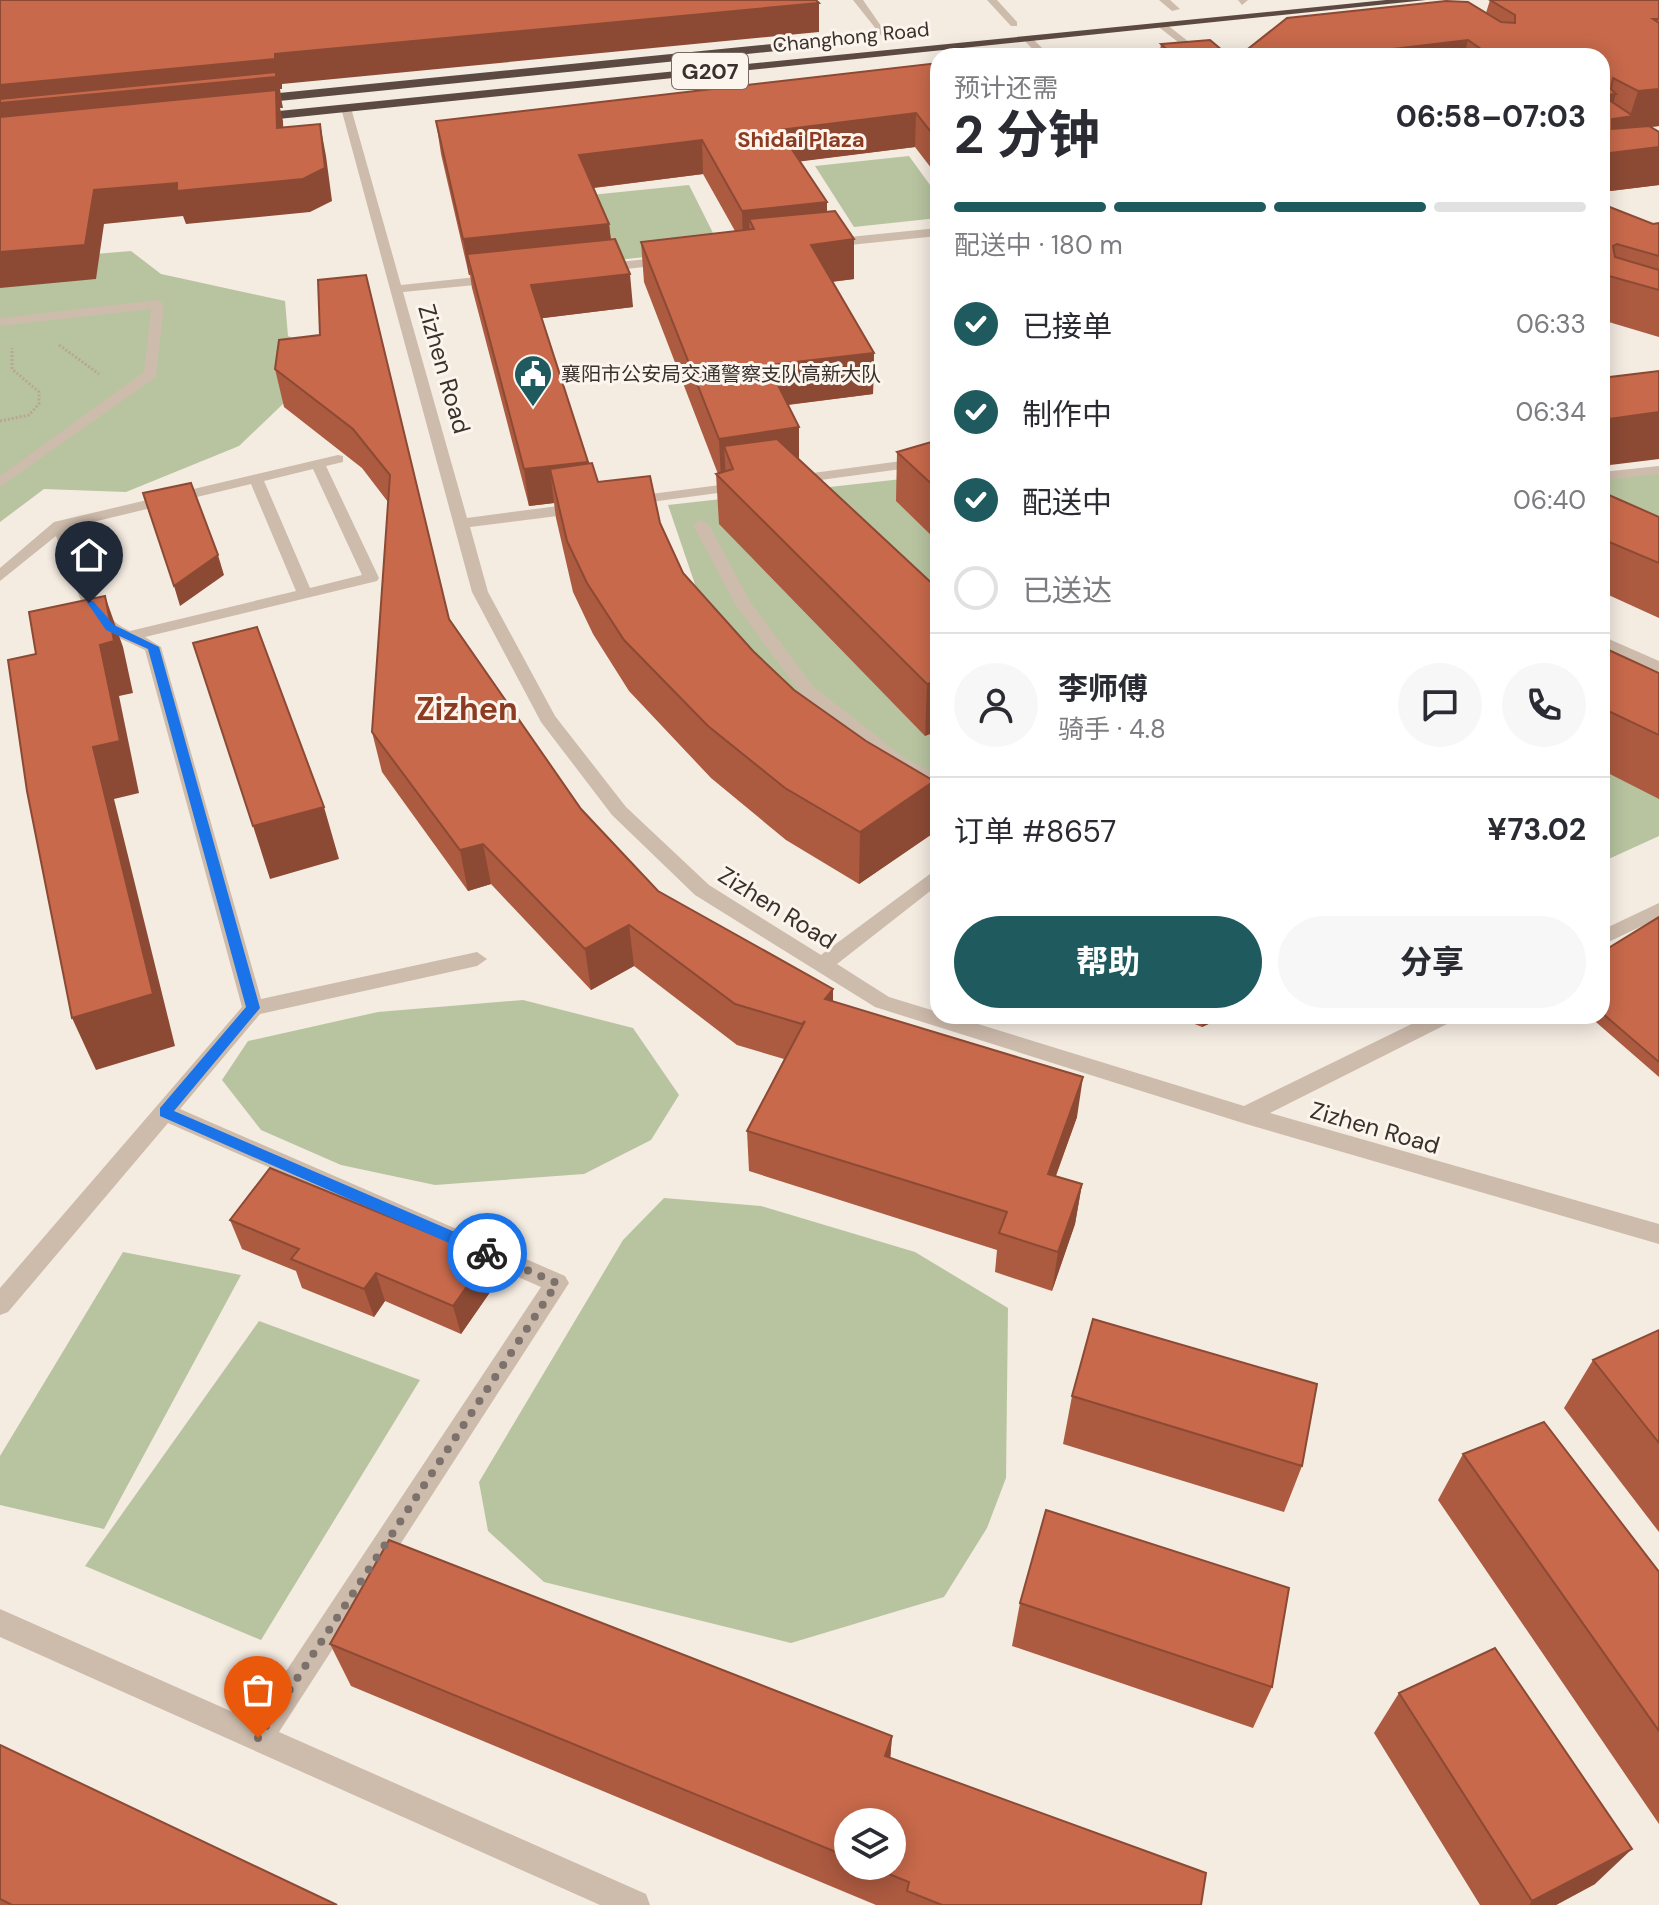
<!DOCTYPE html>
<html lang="zh">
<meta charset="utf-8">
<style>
:root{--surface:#fff;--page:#f7f7f7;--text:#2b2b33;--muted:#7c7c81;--line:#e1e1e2;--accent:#1f5a5e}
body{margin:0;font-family:"DM Sans","Noto Sans SC",sans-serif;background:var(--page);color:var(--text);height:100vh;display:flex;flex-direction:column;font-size:30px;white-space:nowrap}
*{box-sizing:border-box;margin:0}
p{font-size:26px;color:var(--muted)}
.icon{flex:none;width:44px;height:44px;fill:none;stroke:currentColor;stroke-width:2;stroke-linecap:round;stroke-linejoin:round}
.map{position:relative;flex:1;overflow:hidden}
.panel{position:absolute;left:930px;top:48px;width:680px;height:976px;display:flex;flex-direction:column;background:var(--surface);border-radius:24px;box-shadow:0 4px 20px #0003}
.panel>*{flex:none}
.controls{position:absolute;left:834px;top:1808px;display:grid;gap:16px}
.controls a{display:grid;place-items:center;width:72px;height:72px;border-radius:50%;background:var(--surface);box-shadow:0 4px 20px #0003;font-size:40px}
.pin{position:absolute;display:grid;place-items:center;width:68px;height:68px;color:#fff;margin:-82px -34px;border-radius:50% 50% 50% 0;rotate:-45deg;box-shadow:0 0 8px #0007}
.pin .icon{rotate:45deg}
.courier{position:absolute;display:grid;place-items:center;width:80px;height:80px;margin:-40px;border:6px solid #1a73e8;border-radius:50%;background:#fff;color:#222;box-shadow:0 2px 10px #0007}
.head em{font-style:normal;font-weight:700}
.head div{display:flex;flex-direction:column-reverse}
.head{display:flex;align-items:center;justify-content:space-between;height:136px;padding:0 24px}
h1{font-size:52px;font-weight:700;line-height:60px}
.bar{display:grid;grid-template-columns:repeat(4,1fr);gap:12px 8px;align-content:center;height:96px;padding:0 24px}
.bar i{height:10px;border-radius:6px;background:var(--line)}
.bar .selected{background:var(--accent)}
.bar p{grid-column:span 4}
.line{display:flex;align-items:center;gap:20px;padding:0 24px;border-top:2px solid var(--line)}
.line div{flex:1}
.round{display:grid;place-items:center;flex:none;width:84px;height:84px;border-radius:42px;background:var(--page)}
ol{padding:0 24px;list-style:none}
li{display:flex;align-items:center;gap:24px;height:88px}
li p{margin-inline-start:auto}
li .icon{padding:8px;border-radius:50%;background:var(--accent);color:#fff;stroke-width:4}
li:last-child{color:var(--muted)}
li i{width:44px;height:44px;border:4px solid var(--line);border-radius:50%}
.button{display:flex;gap:16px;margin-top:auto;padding:16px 24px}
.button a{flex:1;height:92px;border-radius:48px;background:var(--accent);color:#fff;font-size:32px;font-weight:700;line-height:92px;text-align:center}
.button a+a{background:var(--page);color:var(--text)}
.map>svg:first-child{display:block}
.green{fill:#b8c4a0}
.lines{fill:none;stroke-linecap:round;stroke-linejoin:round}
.path{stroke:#b9a596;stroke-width:3;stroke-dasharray:2 2;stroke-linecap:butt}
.minor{fill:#cdbbac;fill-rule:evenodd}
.highway{fill:#5c4a42;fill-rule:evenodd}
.wall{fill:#ac5a40;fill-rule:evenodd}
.shaded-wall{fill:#8c4a34}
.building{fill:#c8694b;stroke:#8c4a34;stroke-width:2}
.route{fill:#1a73e8}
.done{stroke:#7c716b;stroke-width:8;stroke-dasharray:0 14.4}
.labels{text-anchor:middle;stroke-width:6;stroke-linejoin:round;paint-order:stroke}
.far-street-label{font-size:20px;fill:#3b302b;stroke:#fbf5ee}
.far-poi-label{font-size:20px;fill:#3b302b;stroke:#fbf5ee;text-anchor:start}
.shield{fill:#fbf5ee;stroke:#756b66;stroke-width:2}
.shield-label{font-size:22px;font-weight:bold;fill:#3b302b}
.far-neighbourhood-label{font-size:22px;font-weight:bold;fill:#8c3b22;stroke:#fbf5ee}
.street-label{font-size:24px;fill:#3b302b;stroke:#fbf5ee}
.district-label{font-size:32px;font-weight:bold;fill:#8c3b22;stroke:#fbf5ee}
</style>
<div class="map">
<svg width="1659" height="1905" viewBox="0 0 1659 1905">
<rect width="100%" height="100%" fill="#f4ebe1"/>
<!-- green -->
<path class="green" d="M909 156 938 196V218L854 227 815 166Z
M689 185 721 249 617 260 591 195Z
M131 251 161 274 285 301 288 336 299 341 285 402 239 446 126 492 44 489 0 522V262Z
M1659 470V556L1602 529V476Z
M938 475V812L792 718 700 599 668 505Z
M1602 675 1659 704V836L1602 862Z
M523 1000 633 1028 679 1095 651 1140 584 1174 435 1185 341 1165 261 1130 222 1080 248 1041 378 1012Z
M664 1198 761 1206 915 1252 1008 1308 1006 1478 987 1528 944 1597 791 1643 544 1582 488 1531 479 1482 623 1240Z
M123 1252 241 1275 104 1529 0 1505V1456Z
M259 1321 420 1380 261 1640 85 1566Z"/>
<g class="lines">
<!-- path -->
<path class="path" d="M59 345 99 374
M0 421 29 415 39 404V392L12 369V348"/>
<!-- minor -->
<path class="minor" d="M853 0H863L890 39H884Z
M987 0H997L1017 22V26H1011Z
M1159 0H1170L1180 9 1172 11Z
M1238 0H1248L1242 5Z
M1160 24H1166L1207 56H1196L1160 28Z
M1028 36 1031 37 1050 56H1039L1023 39Z
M346 105 351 108 401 285 496 275 502 279 496 283 403 292 467 518 581 503 589 508 581 513 470 527 488 592 555 716 626 807 709 885 821 955 938 868V885L837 964 889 997 938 1012V1016H952L1244 1106 1428 1016H1456L1453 1021 1270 1113 1659 1224V1244L1246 1124 875 1007 695 895 612 815 541 722 472 592 341 108Z
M938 228V236L830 247 824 243 830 239Z
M667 257 673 261 671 264 599 272 593 268 599 264Z
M158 300 164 304 156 377 0 487V476L144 372 151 309 0 326V318Z
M338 455 343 456V462L326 466 379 578 377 581 145 637 161 647 261 999 477 952 487 959 477 966 260 1014 180 1109 565 1276 569 1283 279 1732 646 1894 650 1905H600L0 1637V1609L253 1721 541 1287 168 1123 8 1312 0 1315V1288L242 1007 145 650 104 631 83 606 56 536 0 581V568L54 522ZM313 469 362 575 310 588 264 481ZM251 484 296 591 130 631C91 614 82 564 68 528Z
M938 456V464L791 484 784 480 791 476Z
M1659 466V474L1602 480V472Z
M743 482 750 486 748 489 628 505 621 501 628 497Z
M701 520 709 525 751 603 813 686 906 759 938 774V787L894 767 801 694 735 604 693 525Z
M1602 636 1659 661V672L1602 647Z
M1659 903V918L1602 945V930Z"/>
<!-- highway -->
<path class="highway" d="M1386 0H1426L249 122 243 118 249 114Z
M842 37 846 38V44L250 104 244 100 250 96Z"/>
</g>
<!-- wall -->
<path class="wall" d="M1490 0H1659V126L1651 127 1659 132V185L1602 192V56H1239L1486 13Z
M1161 44 1229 56H1159Z
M938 63V177L915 147 800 161 827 202V212L854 239V279L832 282 874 353 873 394 788 405 799 460 938 589 925 736 719 524 716 474H718L644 282 641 242 735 231 703 174 594 188 609 224 611 240 633 307 542 318 589 464 598 482 660 523 683 573 753 651 794 690 866 741 934 781 932 834 859 884 786 840 711 778 629 691 593 634 573 592 556 518 554 503 529 506 472 288 470 275H469L441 154 436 121Z
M1602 204 1653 224 1659 223V337L1602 320Z
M318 280 449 619 581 809 658 891 833 989V1001L1077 1117 1056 1176 1082 1184 1075 1224 1052 1291 995 1272 997 1250 749 1171 747 1131 784 1059 737 1045 634 966 591 990 491 884 468 891 382 772 372 732 388 502 362 468 284 407 275 369 320 335Z
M938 440V542L896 501 897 452Z
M1602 492 1659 517V618L1602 592Z
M1602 647 1659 673V799L1602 770Z
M938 863V925L930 922 933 869Z
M1659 917V1077L1589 1016H1602V952Z
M1175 1016H1226L1202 1027Z
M230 1220 495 1285 461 1334 385 1301 374 1317 302 1288 296 1271 242 1249Z
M1659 1330V1532L1564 1408 1593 1360Z
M1072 1396 1302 1466 1284 1512 1063 1444Z
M1463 1454 1659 1572V1824L1438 1500Z
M1020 1603 1272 1687 1253 1728 1012 1646Z
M330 1644 892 1736 890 1758 1201 1905H876L351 1686ZM848 1822 892 1866H848Z
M1399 1693 1595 1884 1556 1905H1480L1374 1733Z
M0 1745 337 1905H0Z"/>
<!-- shaded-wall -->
<path class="shaded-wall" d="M819 3V32L282 84V89H280L282 103 283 108H280L283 121 284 160 0 136V85L275 54Z
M1468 40 1464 56H1334Z
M1659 89V126L1629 129 1659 147V185L1602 192V151L1612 119 1630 116 1638 91Z
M1616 94 1604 132H1602V95Z
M916 113 915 147 780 164 779 130Z
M320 124 326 156 332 201 310 212 186 224 183 216 104 224 96 279 0 288V252L94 190Z
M702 140 703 174 583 189 579 155Z
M827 202V237L754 229 749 219 750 245 743 246 742 211Z
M609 224 613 260 467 254 470 275H469L463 239Z
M854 239V279L811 284V245Z
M630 274 633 307 536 319 531 285Z
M874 353 873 394 769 407 768 365Z
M1659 412V459L1602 466V420Z
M799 427V470L733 469 724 446 726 481 721 479 719 439Z
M588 462 592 498 550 469 554 503 529 506 524 469Z
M218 555 224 575 180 606 174 586Z
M105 596 123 647 133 693 119 696 139 793 114 799 175 1046 96 1070 72 1018 93 747 100 645Z
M938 681V731L925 736 927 684Z
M934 781 932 834 859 884 860 832Z
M324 807 339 859 270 879 253 826Z
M483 844 491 884 468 891 460 850Z
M629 925 634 966 591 990 585 949Z
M833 989V1030L825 999Z
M1205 1016H1226L1202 1027Z
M1083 1077 1077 1117 1042 1213 1048 1174Z
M1082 1184 1075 1224 1052 1291 1058 1252Z
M488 1257 495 1285 461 1334 453 1306Z
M376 1273 385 1301 374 1317 364 1289Z
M892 1736 889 1775 885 1756Z
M1632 1849 1595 1884 1556 1905H1529L1532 1901Z"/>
<!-- building -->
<path class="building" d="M0 0H816L819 3 275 54V59L0 85Z
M1490 0H1659V19H1653L1659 23V89L1638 91 1613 78 1611 89 1616 94 1602 95V56H1491L1468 40 1334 56H1239L1287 18 1446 1 1468 2 1501 22 1515 23V15Z
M1210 40 1229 56H1174L1161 44Z
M938 63V141L916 113 779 130 827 202 742 211 702 140 579 155 609 224 463 239 436 121Z
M276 72V77L0 103V99Z
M276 90 277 128 320 124 325 168 303 179 177 191V183L94 190 85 245 0 252V117Z
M1602 98H1606L1633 116 1612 119V129L1649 126 1659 132V147L1602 154Z
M1602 204 1653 224 1659 223V256L1617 244 1613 246 1615 257 1659 270V290L1602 274Z
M835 211 854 239 811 245 874 353 768 365 799 427 719 439 641 242 754 229 749 219Z
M615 239 630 274 531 285 588 462 524 469 467 254Z
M366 275 449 619 581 809 658 891 833 989 825 999 1083 1077 1048 1174 1082 1184 1058 1252 999 1233 1007 1212 747 1131 805 1021 802 1024 735 1004 629 925 585 949 483 844 460 850 372 732 390 475 353 429 275 369 279 340 320 335 318 280Z
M1659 371V412L1602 420V378Z
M777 439 938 589V681L927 684 716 474 733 469 724 446Z
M938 440V490L897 452Z
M592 463 598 482 650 476 660 523 683 573 753 651 794 690 866 741 934 781 860 832 785 788 708 726 624 640 587 583 567 541 550 469Z
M191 483 218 555 174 586 143 493Z
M1602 492 1659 517V563L1602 539Z
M105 596 114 641 100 645 120 741 93 747 153 994 72 1018 27 791 8 660 36 654 29 612Z
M257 627 324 807 253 826 193 643Z
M1602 647 1659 673V735L1602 708Z
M1659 917V1062L1602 1013V952Z
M270 1168 488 1257 453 1306 376 1273 364 1289 291 1259 299 1249 230 1220Z
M1093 1319 1317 1384 1302 1466 1072 1396Z
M1659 1330V1443L1593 1360Z
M1544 1422 1659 1572V1731L1463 1454Z
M1046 1510 1289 1588 1272 1687 1020 1603Z
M389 1540 892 1736 885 1756 1206 1873 1201 1905H942L907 1891 909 1882 869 1866H892V1822H848V1857L330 1644Z
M1495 1648 1632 1849 1532 1901 1399 1693Z
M0 1745 337 1905H12L0 1899Z"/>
<!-- route -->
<path class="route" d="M86 601H93L114 625 159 647 260 1008 174 1111 492 1248V1257H481L160 1116V1108L246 1007 148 649 106 630Z"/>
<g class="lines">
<!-- done -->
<path class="done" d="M258 1738 557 1283 487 1253"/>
</g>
<!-- icons -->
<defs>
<g id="civic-pin" transform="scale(2)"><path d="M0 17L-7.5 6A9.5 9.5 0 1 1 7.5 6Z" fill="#1f5a5e" stroke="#fbf5ee"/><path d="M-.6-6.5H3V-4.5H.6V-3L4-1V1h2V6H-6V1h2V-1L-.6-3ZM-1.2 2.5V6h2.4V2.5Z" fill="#fff"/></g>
</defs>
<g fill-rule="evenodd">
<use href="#civic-pin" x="533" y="374"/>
</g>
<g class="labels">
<!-- far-street labels -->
<g class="far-street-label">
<text transform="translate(851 37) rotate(-6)" y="7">Changhong Road</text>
</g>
<!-- far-poi labels -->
<g class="far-poi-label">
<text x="561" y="381">襄阳市公安局交通警察支队高新大队</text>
</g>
<!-- shield labels -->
<rect class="shield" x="672" y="53" width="76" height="36" rx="6"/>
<g class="shield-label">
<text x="710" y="79">G207</text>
</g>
<!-- far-neighbourhood labels -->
<g class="far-neighbourhood-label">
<text x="801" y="147">Shidai Plaza</text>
</g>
<!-- street labels -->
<g class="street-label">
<text transform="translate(444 369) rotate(74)" y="8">Zizhen Road</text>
<text transform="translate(777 908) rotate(32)" y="8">Zizhen Road</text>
<text transform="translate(1375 1128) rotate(16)" y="8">Zizhen Road</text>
</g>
<!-- district labels -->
<g class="district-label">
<text x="467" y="720">Zizhen</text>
</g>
</g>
</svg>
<div class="controls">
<a><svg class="icon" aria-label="layers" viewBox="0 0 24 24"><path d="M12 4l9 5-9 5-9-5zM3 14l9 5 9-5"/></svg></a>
</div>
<div class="pin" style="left:258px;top:1738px;background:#ea580c"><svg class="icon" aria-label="bag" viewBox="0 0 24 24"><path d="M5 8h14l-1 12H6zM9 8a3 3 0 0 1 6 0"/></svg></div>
<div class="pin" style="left:89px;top:603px;background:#1f2937"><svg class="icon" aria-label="home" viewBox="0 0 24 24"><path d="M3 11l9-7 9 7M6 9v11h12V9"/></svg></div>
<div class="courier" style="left:487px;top:1253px"><svg class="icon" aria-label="bike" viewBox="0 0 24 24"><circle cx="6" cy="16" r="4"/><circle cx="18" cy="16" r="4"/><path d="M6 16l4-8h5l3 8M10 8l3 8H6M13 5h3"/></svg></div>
<section class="panel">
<div class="head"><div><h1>2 分钟</h1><p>预计还需</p></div><em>06:58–07:03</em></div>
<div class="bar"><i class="selected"></i><i class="selected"></i><i class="selected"></i><i></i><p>配送中 · 180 m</p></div>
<ol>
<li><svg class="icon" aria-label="check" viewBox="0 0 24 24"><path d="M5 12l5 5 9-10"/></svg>已接单<p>06:33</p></li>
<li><svg class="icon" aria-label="check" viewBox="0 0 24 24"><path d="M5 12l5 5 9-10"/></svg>制作中<p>06:34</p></li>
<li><svg class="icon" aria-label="check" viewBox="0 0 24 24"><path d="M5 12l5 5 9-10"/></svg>配送中<p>06:40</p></li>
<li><i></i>已送达</li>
</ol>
<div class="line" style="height:144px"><a class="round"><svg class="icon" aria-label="person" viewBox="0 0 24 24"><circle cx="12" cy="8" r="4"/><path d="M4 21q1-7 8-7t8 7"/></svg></a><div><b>李师傅</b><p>骑手 · 4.8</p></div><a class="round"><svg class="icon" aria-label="chat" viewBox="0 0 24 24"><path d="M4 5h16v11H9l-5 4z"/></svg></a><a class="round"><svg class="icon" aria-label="phone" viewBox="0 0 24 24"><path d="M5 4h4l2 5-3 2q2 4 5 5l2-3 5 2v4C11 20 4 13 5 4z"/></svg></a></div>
<div class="line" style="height:104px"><div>订单 #8657</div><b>¥73.02</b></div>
<div class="button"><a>帮助</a><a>分享</a></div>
</section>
</div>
